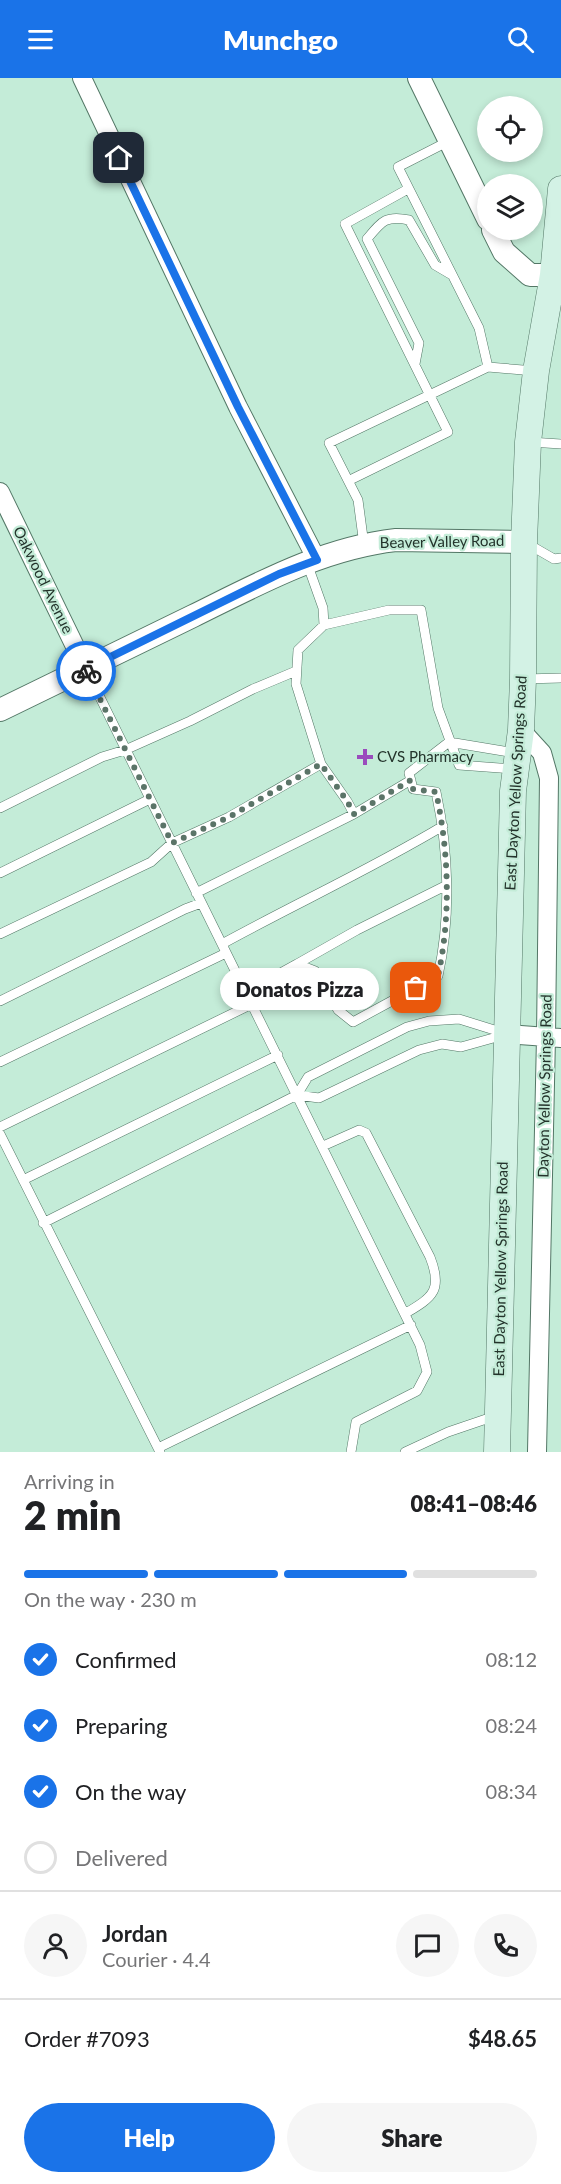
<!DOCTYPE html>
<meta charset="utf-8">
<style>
:root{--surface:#fff;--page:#f6f6f6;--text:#202124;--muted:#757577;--line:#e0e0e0;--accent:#1a73e8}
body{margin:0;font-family:Lato,sans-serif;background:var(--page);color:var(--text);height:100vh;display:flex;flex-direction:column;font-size:22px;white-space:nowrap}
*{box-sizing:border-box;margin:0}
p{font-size:20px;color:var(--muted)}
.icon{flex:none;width:33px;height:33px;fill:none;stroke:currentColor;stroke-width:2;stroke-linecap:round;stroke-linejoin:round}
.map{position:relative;height:1374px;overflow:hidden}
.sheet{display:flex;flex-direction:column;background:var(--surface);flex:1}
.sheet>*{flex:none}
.controls{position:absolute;left:477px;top:18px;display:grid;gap:12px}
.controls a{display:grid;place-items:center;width:66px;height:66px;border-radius:50%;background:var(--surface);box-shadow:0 3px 9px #0003;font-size:30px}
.pin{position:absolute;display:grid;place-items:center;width:51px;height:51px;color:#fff;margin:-26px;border-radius:12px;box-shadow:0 3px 9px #0006}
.courier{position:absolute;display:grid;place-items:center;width:60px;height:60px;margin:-30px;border:4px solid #1a73e8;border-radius:50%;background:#fff;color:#222;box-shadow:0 2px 8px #0007}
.bubble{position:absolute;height:42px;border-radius:21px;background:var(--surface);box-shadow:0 3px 9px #0003;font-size:20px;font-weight:800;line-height:42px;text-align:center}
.overview em{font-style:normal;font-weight:800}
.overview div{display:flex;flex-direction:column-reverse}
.overview{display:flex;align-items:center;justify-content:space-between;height:102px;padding:0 24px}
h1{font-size:39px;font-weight:800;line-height:45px}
.bar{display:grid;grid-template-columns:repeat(4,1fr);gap:9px 6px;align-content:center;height:72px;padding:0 24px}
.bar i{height:8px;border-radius:4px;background:var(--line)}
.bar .on{background:var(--accent)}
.bar p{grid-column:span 4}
.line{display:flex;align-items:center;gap:15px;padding:0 24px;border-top:2px solid var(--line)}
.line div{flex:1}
.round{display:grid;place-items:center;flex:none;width:63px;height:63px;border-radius:32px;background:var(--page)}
ol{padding:0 24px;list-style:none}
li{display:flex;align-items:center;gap:18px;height:66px}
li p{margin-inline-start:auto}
li .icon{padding:6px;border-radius:50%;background:var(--accent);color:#fff;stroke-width:4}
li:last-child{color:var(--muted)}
li i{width:33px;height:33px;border:3px solid var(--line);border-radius:50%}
.cta{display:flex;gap:12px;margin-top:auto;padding:12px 24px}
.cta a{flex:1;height:69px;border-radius:36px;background:var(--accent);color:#fff;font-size:24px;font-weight:800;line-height:69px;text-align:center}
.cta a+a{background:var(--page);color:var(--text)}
header{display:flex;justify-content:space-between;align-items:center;height:78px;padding:0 24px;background:var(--accent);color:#fff;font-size:27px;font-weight:800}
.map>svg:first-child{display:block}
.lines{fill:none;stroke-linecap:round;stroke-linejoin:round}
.service-casing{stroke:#537766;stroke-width:10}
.minor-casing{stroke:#537766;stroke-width:20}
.tertiary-casing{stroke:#537766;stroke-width:24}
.secondary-casing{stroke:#537766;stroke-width:27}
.service{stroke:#fff;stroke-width:9}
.minor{stroke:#fff;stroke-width:18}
.tertiary{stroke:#fff;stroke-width:22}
.secondary{stroke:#d3f2e5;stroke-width:26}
.done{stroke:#5b7468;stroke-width:6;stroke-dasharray:0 10.8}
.route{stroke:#1a73e8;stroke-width:8}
.poi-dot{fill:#9a4cbd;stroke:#c4ecd8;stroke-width:2}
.labels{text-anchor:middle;stroke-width:4.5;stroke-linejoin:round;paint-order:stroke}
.street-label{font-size:15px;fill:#23332b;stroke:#c4ecd8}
.poi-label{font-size:15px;fill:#23332b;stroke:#c4ecd8;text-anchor:start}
</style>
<header><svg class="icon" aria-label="menu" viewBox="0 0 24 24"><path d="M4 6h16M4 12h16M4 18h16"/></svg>Munchgo<svg class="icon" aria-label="search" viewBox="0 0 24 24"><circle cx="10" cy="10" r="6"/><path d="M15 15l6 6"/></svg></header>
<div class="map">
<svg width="561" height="1374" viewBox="0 0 561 1374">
<rect width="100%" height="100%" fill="#c4ecd8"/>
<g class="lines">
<!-- service casing -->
<g class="service-casing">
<path id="service" d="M449 63 398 89 479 250 488 289
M415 286 419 265 367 161C382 143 386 137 409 142L435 187 452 197
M530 364 561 366
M350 402 448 354 345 146 408 111
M528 466 554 481 561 480
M364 467 358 422 329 365 488 289 535 293
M307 485 323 530 324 547
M86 591 420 1267 427 1294 417 1313 356 1344 351 1374
M524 601 561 600
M411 702 354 736 347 723 321 686 296 606 298 572 324 547 389 532H421L438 630 459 687 513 691
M0 730 102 679 125 672 190 643 253 611 296 593
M0 795 150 721
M196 815 354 736
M0 856 151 784 172 765 229 739 321 686
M222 866C295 826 371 791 443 748
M297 886 357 852 445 808
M416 911 438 898C451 839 449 774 436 714L413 711 409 695 449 664 515 675
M246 914 297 886 315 893 338 932 353 944 399 919
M0 923 185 831 201 825
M0 984 226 875
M297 1017 319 1020 419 972 442 966 461 969 504 957
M0 1049 252 926
M0 1056 160 1374
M323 1068 359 1052 366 1055 430 1179C443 1212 433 1219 406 1235
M23 1102 278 977
M43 1145 297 1017 308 999 407 949 429 943 459 941 504 955
M158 1370 411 1247
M405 1374 448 1354 495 1338"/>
</g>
<!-- minor casing -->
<g class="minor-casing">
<path id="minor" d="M82 0 238 329 317 482
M0 414 86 591
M521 652 542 675 549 700 546 959 537 1374
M506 956 561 960"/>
</g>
<!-- tertiary casing -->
<g class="tertiary-casing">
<path id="tertiary" d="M419 0 488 141
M493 152 504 174 530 197H553
M0 632C64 601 128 570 193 538 258 506 323 470 396 462L524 464"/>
</g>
<!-- secondary casing -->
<g class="secondary-casing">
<path id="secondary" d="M497 1374 513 713 521 652 523 601 524 464 528 364 536 293 553 197 561 111"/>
</g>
<!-- service -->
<use href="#service" class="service"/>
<!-- minor -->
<use href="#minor" class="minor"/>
<!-- tertiary -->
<use href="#tertiary" class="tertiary"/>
<!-- secondary -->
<use href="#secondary" class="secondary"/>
</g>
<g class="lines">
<!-- done -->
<path class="done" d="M86 593 172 765 229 739 321 686 347 723 354 736 411 702 413 711 436 714C449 774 451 839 438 898L416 910"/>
<!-- route -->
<path class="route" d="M86 593V591L279 496 317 482 238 329 119 80"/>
</g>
<!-- markers -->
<path class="poi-dot" d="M362 670h6v6h6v6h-6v6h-6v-6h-6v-6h6z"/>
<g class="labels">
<!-- street labels -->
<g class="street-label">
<text transform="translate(442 464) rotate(-1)" y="5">Beaver Valley Road</text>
<text transform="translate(43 502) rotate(64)" y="5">Oakwood Avenue</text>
<text transform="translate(516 705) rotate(-87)" y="5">East Dayton Yellow Springs Road</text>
<text transform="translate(545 1008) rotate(-89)" y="5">Dayton Yellow Springs Road</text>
<text transform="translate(501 1191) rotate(-89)" y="5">East Dayton Yellow Springs Road</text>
</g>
<!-- poi labels -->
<g class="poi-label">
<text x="377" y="684">CVS Pharmacy</text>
</g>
</g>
</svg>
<div class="controls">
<a><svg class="icon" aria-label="locate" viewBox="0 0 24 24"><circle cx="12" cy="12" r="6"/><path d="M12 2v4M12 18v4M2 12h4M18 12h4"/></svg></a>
<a><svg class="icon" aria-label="layers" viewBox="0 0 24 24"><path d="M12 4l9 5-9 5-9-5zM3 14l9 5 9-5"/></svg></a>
</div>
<div class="pin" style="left:416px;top:910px;background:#ea580c"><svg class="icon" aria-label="bag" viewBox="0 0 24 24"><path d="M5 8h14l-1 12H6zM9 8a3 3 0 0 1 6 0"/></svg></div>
<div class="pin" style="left:119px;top:80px;background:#1f2937"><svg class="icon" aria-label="home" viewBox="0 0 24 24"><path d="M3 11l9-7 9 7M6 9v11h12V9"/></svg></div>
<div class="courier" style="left:86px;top:593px"><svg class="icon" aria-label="bike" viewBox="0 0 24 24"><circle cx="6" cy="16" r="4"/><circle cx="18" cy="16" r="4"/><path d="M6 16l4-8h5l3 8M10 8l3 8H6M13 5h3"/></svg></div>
<div class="bubble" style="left:220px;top:890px;width:159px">Donatos Pizza</div>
</div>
<section class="sheet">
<div class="overview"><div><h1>2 min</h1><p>Arriving in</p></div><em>08:41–08:46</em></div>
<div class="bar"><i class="on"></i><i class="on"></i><i class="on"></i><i></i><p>On the way · 230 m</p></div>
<ol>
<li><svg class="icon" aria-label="check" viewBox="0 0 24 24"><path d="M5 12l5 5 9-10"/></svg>Confirmed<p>08:12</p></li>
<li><svg class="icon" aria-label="check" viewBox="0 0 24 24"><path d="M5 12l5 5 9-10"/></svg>Preparing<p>08:24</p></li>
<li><svg class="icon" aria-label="check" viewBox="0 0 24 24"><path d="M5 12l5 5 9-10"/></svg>On the way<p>08:34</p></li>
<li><i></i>Delivered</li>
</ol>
<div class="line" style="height:108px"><a class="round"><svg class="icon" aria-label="person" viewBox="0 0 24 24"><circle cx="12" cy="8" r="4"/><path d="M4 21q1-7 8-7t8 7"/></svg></a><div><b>Jordan</b><p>Courier · 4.4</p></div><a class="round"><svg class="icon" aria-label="chat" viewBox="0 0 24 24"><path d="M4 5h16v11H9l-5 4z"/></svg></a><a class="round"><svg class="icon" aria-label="phone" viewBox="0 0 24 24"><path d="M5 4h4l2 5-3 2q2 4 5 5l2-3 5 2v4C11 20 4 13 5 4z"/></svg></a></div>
<div class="line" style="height:78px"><div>Order #7093</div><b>$48.65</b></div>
<div class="cta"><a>Help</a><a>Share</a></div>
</section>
